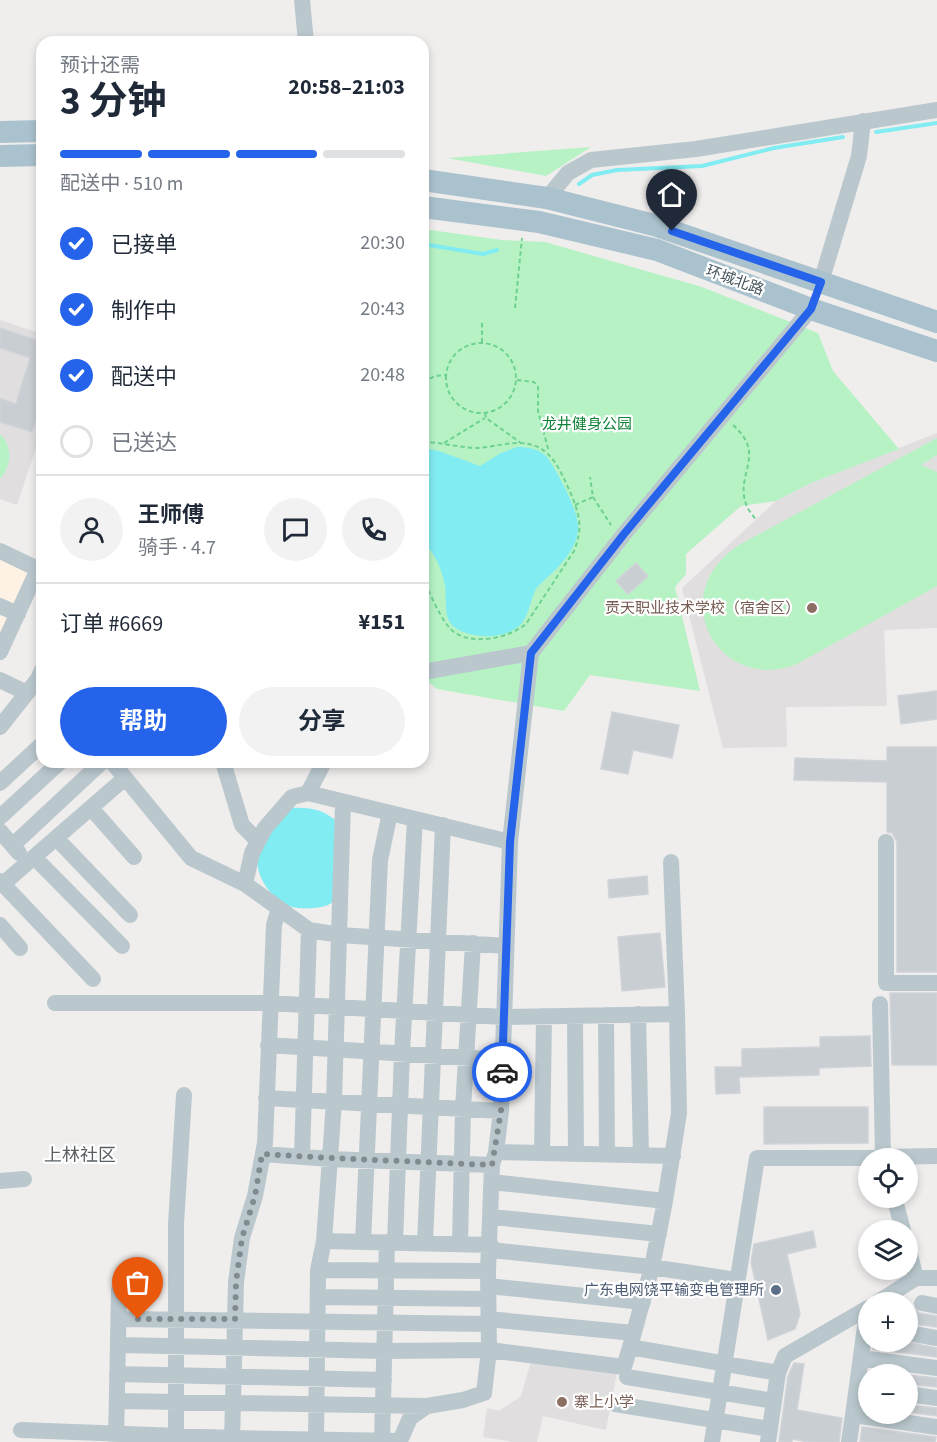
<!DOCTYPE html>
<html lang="zh">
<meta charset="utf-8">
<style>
:root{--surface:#fff;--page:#f2f2f3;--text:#1f2937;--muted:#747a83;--line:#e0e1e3;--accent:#2563eb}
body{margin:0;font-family:"Source Sans 3","Noto Sans SC",sans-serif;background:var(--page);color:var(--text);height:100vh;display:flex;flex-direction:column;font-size:22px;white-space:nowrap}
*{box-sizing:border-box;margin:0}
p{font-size:20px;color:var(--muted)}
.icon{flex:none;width:33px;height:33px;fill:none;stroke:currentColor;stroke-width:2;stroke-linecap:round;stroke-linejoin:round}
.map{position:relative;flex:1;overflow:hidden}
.side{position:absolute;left:36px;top:36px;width:393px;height:732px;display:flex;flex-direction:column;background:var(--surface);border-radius:18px;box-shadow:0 3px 9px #0003}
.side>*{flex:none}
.tools{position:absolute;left:858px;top:1148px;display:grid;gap:12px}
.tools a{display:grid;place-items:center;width:60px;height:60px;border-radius:50%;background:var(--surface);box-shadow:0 3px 9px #0003;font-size:30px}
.pin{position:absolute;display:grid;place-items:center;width:51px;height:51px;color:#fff;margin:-62px -26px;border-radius:50% 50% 50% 0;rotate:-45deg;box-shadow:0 0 6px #0007}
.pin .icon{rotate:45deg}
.courier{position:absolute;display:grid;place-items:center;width:60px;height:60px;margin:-30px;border:4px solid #2563eb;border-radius:50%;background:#fff;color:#222;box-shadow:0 2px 8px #0007}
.overview em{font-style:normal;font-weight:700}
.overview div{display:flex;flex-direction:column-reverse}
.overview{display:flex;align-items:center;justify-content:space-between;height:102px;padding:0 24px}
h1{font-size:39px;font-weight:700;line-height:45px}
.bar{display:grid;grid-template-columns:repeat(4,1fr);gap:9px 6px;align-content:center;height:72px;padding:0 24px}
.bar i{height:8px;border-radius:4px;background:var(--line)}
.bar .current{background:var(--accent)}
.bar p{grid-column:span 4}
.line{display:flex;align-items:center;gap:15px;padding:0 24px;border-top:2px solid var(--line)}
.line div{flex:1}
.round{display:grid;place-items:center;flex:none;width:63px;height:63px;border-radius:32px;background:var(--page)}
ol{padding:0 24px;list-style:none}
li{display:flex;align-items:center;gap:18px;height:66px}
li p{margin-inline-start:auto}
li .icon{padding:6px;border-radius:50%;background:var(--accent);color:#fff;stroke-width:4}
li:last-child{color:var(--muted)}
li i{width:33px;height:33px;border:3px solid var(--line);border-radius:50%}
.primary-button{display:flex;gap:12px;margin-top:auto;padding:12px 24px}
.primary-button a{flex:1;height:69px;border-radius:36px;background:var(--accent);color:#fff;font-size:24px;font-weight:700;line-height:69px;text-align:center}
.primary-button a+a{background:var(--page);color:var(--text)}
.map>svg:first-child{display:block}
.commercial{fill:#fdf2e4}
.education{fill:#e1dedf}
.green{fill:#b7f2c5}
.water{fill:#81ecf2}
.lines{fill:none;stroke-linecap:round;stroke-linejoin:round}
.stream{stroke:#81ecf2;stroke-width:4}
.building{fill:#c9ced2;stroke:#d0d4d9;stroke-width:1.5}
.path{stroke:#6dd291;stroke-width:2;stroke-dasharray:4.5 3;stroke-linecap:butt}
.minor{stroke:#bac8ce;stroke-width:16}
.major{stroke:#aac2ce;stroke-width:22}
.done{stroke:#808a8f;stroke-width:6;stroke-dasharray:0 10.8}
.route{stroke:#2563eb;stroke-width:8}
.education-dot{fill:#8d6e63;stroke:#fff;stroke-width:2}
.service-dot{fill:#5c6f8a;stroke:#fff;stroke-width:2}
.labels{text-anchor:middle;stroke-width:4.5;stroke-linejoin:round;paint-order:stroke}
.street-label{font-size:15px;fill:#44545c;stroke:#fff}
.park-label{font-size:15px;fill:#108238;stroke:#fff}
.education-label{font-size:15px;fill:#785e54;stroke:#fff;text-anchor:end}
.service-label{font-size:15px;fill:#4e5e75;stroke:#fff;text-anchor:end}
.quarter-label{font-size:18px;fill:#595f63;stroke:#fff}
</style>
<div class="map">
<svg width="937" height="1442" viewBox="0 0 937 1442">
<rect width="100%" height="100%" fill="#f0eded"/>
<!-- commercial -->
<path class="commercial" d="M0 551 38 569 0 652Z"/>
<!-- education -->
<path class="education" d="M0 320 42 334V430L17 505 0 499Z
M937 433V628L884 630 887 706 786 707 787 747 723 748 682 588 776 501 811 483Z
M531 1361 617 1372 606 1430 543 1416 537 1442H513L483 1437 487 1408 499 1411 521 1396Z"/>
<!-- green -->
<path class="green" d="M591 147 546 176 447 158Z
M423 229 502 240 545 242 702 287 818 333 833 371 899 449 811 483 776 501 741 506 686 554V574L675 587 700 691 590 675 564 711 437 689 423 677Z
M0 434C13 447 12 465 0 479Z
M937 438V455L921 465 937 472V586L797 664C720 695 662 596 739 545Z"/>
<!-- water -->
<path class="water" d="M517 447C530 447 539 449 548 458 558 474 580 512 578 530 576 549 562 564 549 576 545 580 539 585 536 589 530 600 530 612 522 623 508 640 470 640 453 626 443 617 447 598 445 586 442 570 436 554 423 542V448L439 451 480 466 501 453Z
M290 808C312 807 322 809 339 823V896C336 899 332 903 328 905 318 909 296 910 286 905 266 895 250 866 260 845 266 833 282 819 290 808Z"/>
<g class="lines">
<!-- stream -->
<path class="stream" d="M876 132 937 123
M579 184 592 175 617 170 702 166 774 148 843 137
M423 244 483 254 497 250"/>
</g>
<!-- building -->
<path class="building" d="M0 328 42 342V401L32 432 0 422V398L16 404 30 358 0 348Z
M636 563 648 576 628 594 616 581Z
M937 691V719L901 724 898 696Z
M612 712 679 725 672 758 633 750 628 774 601 769Z
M887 747H937V972H897V842L892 833 887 832V782L794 780 795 758 887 761Z
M647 876 648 894 609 898 608 880Z
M660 933 665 987 622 991 618 937Z
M890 993H937V1065H892Z
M870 1036 871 1066 819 1068V1075L739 1077 740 1093 716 1094 715 1067H742V1049L820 1047V1037Z
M764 1107H868V1143L764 1144Z
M813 1231 816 1247 787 1254 800 1314 795 1329 768 1340 751 1262 754 1244Z
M908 1305 912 1306 919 1313 937 1316V1327L908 1323Z
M874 1341H901L937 1348V1357L873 1349Z
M794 1363 804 1364 797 1410 842 1418 839 1442H809L792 1439V1442H779L788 1376Z
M908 1375 937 1378V1387L908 1384Z
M908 1405 937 1408V1416L908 1412Z
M862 1427 936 1437 935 1442H860Z"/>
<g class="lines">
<!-- path -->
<path class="path" d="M515 308 522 238
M482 323V343
M446 378a35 35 0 1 1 70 0a35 35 0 1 1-70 0Z
M517 380 534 382 538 387V411L549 452
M423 382 435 376 446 375
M485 413 486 418 521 443
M733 425C767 455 735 473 746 504 747 509 753 515 756 520
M423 442C441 442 460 448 478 448 492 447 506 443 519 443 551 443 560 470 571 494 580 516 583 528 574 551L526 624C508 639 464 648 448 626 438 613 431 595 423 580
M444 443 485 418
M593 497 611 525
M575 505 593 497 590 477"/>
<!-- minor -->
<path class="minor" d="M302 0 306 42
M547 198 568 173 591 160 696 149 937 110
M821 282 859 156 863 121
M0 551 42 571
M0 606 18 614
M0 652 38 569
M423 672 531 653
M0 680 27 693
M0 727 38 679 42 670
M112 762 191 858 245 884 252 853 265 828 292 797 308 793 324 762
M223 762 242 825 258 841
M0 783 42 744
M308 793 510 842
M91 808 134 857
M0 817 60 762
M0 831 19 853
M56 838 130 915
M886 842V983H937
M13 845 102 762
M34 857 122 946
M671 862 677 1014
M0 881 93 979
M3 884 125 778
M245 884 309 930 340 935 506 946
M0 925 20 948
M55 1003H270L504 1017 677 1014 679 1113 665 1201 652 1267 737 1280
M880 1004 883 1157 937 1156
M638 1014 641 1155
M606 1015 607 1154
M575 1016 576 1154
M268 1045 502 1060
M266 1098 501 1111
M542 1153 544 1016
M263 1154 330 1159 492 1165
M302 1156 309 930
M673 1156 496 1152 501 1111 510 842 531 653 624 534 811 309
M0 1181 24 1179
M492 1182 665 1201
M894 1197 903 1230
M492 1217 659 1234
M324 1241 491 1245
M363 1242 380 860 390 813
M395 1243 402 1053 415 819
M425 1243 443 825
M460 1243 463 1109 473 943
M908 1247 916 1278
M491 1250 652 1267 630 1347 778 1373
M318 1270 488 1271
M488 1286 643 1302
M318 1297 488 1299
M878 1302 916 1278H937
M922 1303 937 1306
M119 1319 488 1324
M488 1319 634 1333
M908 1333 937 1338
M118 1345 384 1351 489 1350 624 1367 630 1347
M861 1358 937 1368
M117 1374 384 1380
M627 1377 774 1401
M908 1394 937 1398
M118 1401 427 1406
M615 1404 770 1429
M853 1415 865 1327
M21 1430 232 1438 400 1441 410 1418 427 1406 463 1400 484 1393 489 1350 488 1271 492 1165 496 1152
M316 1439 318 1270 324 1241 334 1102 343 802
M116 1442 119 1290
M176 1442V1224L184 1095
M232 1442 236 1282 242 1238 255 1196 265 1143 274 925 279 908
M382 1442 387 1242
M712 1442 757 1158H883
M768 1442 778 1373 785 1356 868 1308
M849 1442 853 1415 937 1427"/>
<!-- major -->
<path class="major" d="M0 132 42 131
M0 156 42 155
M423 180 547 198 654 225 937 322
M423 207 539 222 657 250 811 309 937 351"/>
</g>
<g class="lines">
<!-- done -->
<path class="done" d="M138 1319H235L236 1282 242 1238 255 1196 262 1154 330 1158 492 1165 501 1111 502 1072"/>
<!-- route -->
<path class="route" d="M502 1072 510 842 531 653 624 534 811 309 821 282 672 231"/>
</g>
<!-- markers -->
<g class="education-dot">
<circle cx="812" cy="608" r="6"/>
<circle cx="562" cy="1402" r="6"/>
</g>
<circle class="service-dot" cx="776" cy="1290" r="6"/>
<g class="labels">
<!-- street labels -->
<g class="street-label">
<text transform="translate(735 280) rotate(20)" y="5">环城北路</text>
</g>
<!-- park labels -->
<g class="park-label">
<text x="587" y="429">龙井健身公园</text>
</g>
<!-- education labels -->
<g class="education-label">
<text x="800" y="613">贡天职业技术学校（宿舍区）</text>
<text x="574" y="1407" text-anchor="start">寨上小学</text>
</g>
<!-- service labels -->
<g class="service-label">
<text x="764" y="1295">广东电网饶平输变电管理所</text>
</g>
<!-- quarter labels -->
<g class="quarter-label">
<text x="80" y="1161">上林社区</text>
</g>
</g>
</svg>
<div class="tools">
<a><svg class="icon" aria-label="locate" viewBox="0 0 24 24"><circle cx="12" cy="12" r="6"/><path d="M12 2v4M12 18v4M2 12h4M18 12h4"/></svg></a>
<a><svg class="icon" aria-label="layers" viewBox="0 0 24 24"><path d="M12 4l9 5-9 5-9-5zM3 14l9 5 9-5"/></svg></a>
<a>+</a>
<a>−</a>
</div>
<div class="pin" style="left:138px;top:1319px;background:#ea580c"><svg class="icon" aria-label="bag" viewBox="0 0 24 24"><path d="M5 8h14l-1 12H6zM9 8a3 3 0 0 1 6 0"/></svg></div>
<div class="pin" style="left:672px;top:231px;background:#1f2937"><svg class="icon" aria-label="home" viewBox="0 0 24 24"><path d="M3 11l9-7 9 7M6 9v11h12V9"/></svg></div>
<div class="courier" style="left:502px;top:1072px"><svg class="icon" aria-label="car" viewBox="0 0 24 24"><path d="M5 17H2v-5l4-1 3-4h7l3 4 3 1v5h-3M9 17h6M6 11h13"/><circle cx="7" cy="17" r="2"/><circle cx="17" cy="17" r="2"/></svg></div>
<section class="side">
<div class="overview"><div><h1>3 分钟</h1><p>预计还需</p></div><em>20:58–21:03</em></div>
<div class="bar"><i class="current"></i><i class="current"></i><i class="current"></i><i></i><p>配送中 · 510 m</p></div>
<ol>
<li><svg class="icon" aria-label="check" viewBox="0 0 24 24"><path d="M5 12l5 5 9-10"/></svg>已接单<p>20:30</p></li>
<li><svg class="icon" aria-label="check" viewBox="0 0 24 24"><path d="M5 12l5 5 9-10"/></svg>制作中<p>20:43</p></li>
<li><svg class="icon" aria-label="check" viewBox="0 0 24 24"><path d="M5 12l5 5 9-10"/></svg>配送中<p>20:48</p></li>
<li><i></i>已送达</li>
</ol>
<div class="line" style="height:108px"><a class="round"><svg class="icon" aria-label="person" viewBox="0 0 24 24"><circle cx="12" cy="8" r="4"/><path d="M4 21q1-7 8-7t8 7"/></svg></a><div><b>王师傅</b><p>骑手 · 4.7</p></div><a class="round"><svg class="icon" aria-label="chat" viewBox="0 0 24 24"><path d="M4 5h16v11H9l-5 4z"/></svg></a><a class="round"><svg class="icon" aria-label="phone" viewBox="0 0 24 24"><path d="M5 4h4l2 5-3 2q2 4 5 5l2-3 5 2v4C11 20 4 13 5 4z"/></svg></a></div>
<div class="line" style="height:78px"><div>订单 #6669</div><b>¥151</b></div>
<div class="primary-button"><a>帮助</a><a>分享</a></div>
</section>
</div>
